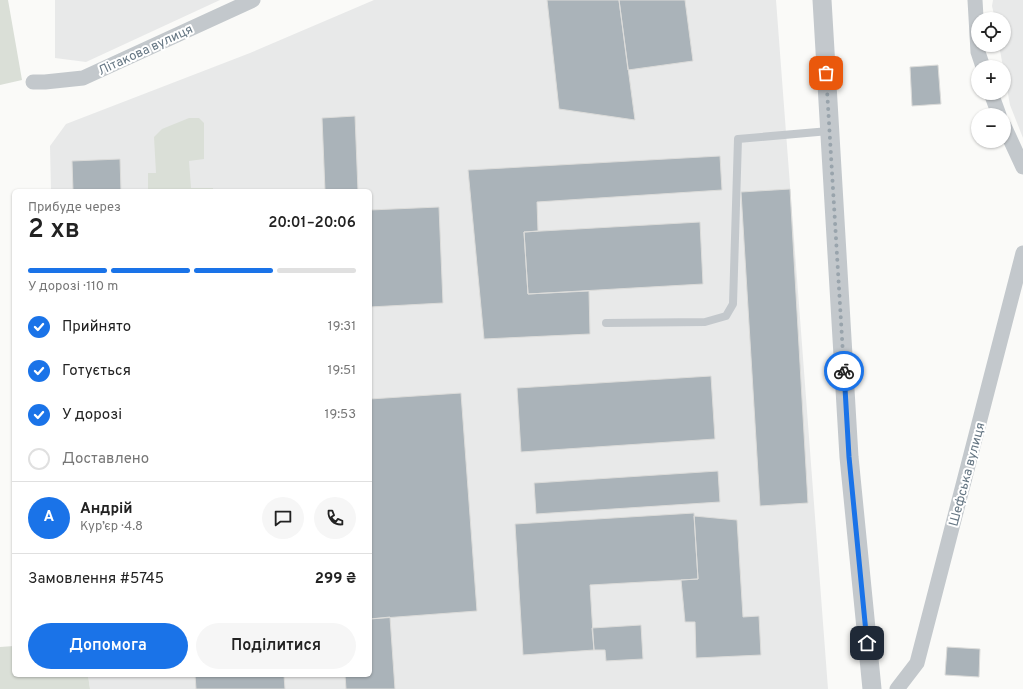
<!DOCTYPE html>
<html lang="uk">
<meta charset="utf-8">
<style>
:root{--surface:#fff;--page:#f6f6f6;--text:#222;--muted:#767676;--line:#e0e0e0;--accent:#1a73e8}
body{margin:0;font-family:Overpass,sans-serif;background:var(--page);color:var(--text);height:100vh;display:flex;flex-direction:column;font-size:15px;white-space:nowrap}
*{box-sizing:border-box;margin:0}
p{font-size:13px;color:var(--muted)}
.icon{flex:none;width:22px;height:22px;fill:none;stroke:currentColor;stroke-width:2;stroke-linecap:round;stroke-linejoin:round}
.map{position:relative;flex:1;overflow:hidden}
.panel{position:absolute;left:12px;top:189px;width:360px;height:488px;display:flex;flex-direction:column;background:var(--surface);border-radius:6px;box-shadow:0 1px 3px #0004}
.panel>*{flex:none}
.buttons{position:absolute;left:971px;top:12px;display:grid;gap:8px}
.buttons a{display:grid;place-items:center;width:40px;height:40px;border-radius:50%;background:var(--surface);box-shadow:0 1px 3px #0004;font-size:20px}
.pin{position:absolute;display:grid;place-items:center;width:34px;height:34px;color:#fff;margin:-17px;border-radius:8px;box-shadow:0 2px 6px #0006}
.courier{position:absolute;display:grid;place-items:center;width:40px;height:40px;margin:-20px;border:3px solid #1a73e8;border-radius:50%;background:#fff;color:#222;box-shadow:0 1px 5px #0007}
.head em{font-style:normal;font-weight:600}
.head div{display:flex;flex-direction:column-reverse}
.head{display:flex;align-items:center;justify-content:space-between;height:68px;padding:0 16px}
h1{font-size:26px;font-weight:600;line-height:30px}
.bar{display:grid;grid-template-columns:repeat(4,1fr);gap:6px 4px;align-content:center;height:48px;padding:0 16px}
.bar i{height:5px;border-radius:3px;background:var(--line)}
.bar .on{background:var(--accent)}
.bar p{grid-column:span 4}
.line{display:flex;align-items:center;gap:10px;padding:0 16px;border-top:1px solid var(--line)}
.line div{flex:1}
.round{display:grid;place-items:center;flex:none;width:42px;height:42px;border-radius:21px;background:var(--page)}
ol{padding:0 16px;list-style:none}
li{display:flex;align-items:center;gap:12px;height:44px}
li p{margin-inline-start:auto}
li .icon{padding:4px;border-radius:50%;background:var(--accent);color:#fff;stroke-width:4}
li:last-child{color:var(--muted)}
li i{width:22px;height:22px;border:2px solid var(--line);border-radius:50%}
.button{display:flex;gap:8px;margin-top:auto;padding:8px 16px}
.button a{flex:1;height:46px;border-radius:24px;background:var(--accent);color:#fff;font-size:16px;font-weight:600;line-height:46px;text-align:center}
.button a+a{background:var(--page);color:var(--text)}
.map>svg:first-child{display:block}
.built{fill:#e8e9e9}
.green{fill:#dadfd7}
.building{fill:#aab3b9;stroke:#dcdcda}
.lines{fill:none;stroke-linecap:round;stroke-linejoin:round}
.service{stroke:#c3c8cc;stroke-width:8}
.minor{stroke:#c3c8cc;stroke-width:15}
.tertiary{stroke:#c3c8cc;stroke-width:19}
.done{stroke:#99a4ac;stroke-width:4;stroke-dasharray:0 7.2}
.route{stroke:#1a73e8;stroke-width:5}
.labels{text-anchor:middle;stroke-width:4;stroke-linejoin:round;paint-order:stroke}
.street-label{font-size:13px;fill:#657683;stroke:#fff}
</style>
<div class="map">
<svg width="1023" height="689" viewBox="0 0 1023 689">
<rect width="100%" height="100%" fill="#fafaf8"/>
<!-- built -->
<path class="built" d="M55 0H220L86 62 55 58Z
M374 0H776L828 689H90L88 675H370V191H51L50 146 66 124 250 53Z
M993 0H1023V138L1010 105 999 45H1004V19H995L992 6Z"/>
<!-- green -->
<path class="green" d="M0 0H8L22 80 0 85Z
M189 118H199L204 123V159L189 161 191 188H213V191H148V173H156L154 137 162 129Z
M14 646V675H88L90 689H0V647Z"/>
<!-- building -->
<path class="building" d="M547 0H619L635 120 559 109Z
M619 0H685L693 61 628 70Z
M938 65 941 104 912 106 910 67Z
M355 116 358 191H325L322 118Z
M720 156 722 190 537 202 538 231 524 232 528 294 589 291 590 334 484 339 468 170Z
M120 159 121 191H73L72 161Z
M790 189 808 503 760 506 741 192Z
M439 207 443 303 370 307V210Z
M700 222 703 284 528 294 524 232Z
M711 376 715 439 521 452 517 388Z
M461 393 477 611 370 619V399Z
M718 471 720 502 536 514 534 483Z
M694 513 698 579 590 585 594 650 523 655 515 524Z
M694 516 737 520 743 617 759 616 761 655 696 658 695 622H685L681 580 698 579Z
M390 617 395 689H346L345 675H370V619Z
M641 625 643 659 606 661 605 650H594L592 628Z
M947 647 980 649 979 677 945 675Z
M195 675H284L285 689H196Z"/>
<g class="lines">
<!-- service -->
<path class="service" d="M606 323 705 322 726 316 733 304 738 139 829 131"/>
<!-- minor -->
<path class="minor" d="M975 0 978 52 983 67
M33 82H45L83 78 253 0
M991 93 999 115
M1004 126 1023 167
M897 689 917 663 1023 253"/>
<!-- tertiary -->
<path class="tertiary" d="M822 0 849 457 872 689"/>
</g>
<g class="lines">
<!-- done -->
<path class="done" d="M826 73 844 371"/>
<!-- route -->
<path class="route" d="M844 371 849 457 867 643"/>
</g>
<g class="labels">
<!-- street labels -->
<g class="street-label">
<text transform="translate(145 49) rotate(-25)" y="5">Літакова вулиця</text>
<text transform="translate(966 474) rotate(-75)" y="5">Шефська вулиця</text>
</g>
</g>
</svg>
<div class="buttons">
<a><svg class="icon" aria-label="locate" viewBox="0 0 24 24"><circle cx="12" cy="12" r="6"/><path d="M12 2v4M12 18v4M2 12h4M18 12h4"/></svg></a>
<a>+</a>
<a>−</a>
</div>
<div class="pin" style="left:826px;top:73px;background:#ea580c"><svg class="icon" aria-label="bag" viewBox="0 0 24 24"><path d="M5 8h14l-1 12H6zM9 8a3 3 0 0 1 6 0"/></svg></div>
<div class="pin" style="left:867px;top:643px;background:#1f2937"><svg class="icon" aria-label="home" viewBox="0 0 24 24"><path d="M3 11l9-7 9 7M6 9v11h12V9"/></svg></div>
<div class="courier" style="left:844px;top:371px"><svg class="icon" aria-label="bike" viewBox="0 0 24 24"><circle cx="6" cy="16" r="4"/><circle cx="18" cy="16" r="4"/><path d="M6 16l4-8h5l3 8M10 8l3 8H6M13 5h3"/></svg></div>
<section class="panel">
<div class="head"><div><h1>2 хв</h1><p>Прибуде через</p></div><em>20:01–20:06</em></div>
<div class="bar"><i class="on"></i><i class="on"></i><i class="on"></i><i></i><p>У дорозі · 110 m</p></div>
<ol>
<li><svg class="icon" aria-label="check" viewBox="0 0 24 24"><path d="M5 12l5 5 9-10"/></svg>Прийнято<p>19:31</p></li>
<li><svg class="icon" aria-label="check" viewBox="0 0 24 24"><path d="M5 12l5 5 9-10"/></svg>Готується<p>19:51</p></li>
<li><svg class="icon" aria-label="check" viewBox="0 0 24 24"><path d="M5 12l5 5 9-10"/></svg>У дорозі<p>19:53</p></li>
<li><i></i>Доставлено</li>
</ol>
<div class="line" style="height:72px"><b class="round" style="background:var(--accent);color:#fff">А</b><div><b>Андрій</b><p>Кур’єр · 4.8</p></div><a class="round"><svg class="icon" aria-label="chat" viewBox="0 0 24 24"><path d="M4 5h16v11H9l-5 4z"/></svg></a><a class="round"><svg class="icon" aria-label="phone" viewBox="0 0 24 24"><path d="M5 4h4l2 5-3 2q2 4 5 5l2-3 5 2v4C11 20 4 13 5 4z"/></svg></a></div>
<div class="line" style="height:52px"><div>Замовлення #5745</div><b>299 ₴</b></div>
<div class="button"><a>Допомога</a><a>Поділитися</a></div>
</section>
</div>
